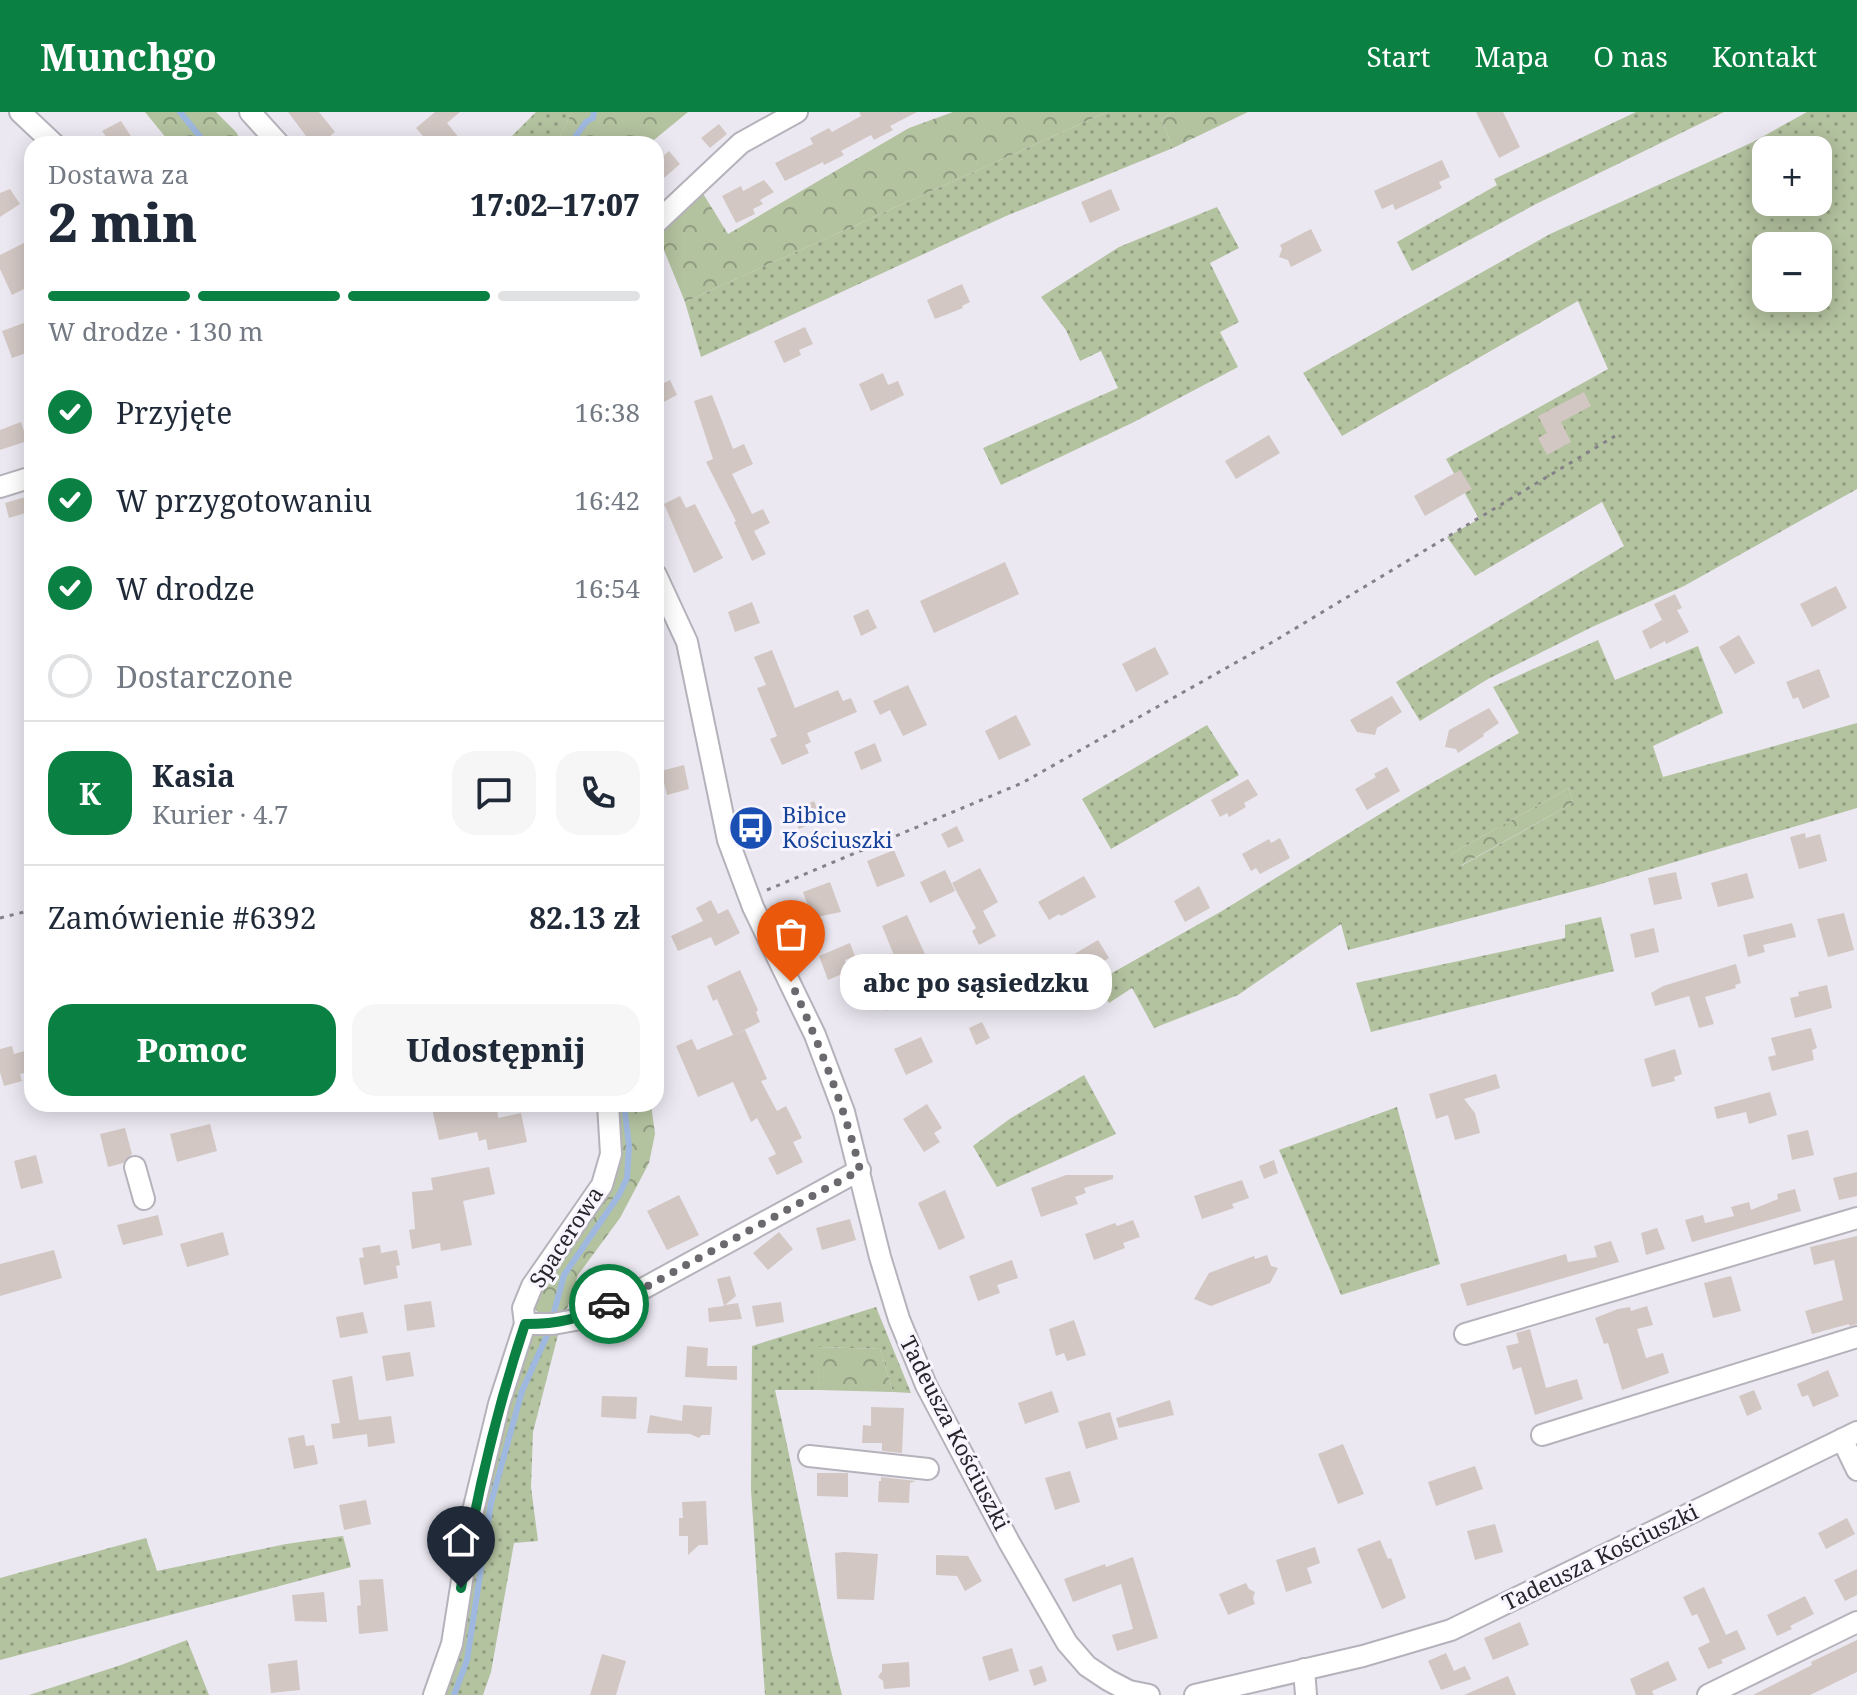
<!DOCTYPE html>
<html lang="pl">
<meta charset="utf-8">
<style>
:root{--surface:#fff;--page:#f6f6f7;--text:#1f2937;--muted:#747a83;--line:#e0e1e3;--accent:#0b8043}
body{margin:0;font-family:"Noto Serif",serif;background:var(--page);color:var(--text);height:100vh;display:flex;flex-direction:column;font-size:30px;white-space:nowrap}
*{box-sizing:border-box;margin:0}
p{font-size:26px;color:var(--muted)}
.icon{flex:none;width:44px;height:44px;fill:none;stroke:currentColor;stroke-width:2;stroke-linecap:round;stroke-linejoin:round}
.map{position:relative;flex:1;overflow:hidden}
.sheet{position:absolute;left:24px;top:24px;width:640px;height:976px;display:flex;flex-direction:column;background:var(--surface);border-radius:24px;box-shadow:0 4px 20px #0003}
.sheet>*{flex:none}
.tools{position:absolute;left:1752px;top:24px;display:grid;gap:16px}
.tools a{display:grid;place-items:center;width:80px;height:80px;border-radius:16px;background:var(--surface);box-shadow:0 4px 20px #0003;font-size:40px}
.pin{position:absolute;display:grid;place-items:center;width:68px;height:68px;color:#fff;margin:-82px -34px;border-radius:50% 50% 50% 0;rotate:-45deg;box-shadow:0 0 8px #0007}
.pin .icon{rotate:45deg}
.courier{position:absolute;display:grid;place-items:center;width:80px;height:80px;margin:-40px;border:6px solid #0b8043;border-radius:50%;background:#fff;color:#222;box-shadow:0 2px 10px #0007}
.bubble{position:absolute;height:56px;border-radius:24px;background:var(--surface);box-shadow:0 4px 20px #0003;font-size:26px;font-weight:800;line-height:56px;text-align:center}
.summary em{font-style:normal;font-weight:800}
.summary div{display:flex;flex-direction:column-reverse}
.summary{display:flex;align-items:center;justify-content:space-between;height:136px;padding:0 24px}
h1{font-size:52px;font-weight:800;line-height:60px}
.bar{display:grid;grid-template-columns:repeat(4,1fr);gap:12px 8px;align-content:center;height:96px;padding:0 24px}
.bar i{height:10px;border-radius:6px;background:var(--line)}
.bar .selected{background:var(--accent)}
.bar p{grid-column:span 4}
.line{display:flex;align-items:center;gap:20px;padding:0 24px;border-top:2px solid var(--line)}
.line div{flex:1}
.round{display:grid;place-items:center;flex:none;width:84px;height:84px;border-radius:24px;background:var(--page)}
ol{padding:0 24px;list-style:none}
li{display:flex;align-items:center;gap:24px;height:88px}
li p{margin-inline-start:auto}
li .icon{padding:8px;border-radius:50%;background:var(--accent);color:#fff;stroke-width:4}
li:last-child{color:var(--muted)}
li i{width:44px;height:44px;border:4px solid var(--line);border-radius:50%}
.button{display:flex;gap:16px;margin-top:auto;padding:16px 24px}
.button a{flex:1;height:92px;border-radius:24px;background:var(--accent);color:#fff;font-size:32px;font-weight:800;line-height:92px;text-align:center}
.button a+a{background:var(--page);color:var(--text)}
header{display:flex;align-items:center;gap:48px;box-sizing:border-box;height:112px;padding:0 40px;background:var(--accent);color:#fff}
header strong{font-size:38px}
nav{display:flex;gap:44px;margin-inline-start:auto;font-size:28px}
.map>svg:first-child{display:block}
.grass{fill:url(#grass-dots);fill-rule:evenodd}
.forest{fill:url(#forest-crowns)}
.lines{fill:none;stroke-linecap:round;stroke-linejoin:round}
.stream{stroke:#9fb8df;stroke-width:6}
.building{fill:#d2c7c3}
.minor-casing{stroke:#b5b2bb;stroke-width:24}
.path{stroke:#848288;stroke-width:3;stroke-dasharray:4 6;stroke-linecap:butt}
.minor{stroke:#fff;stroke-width:20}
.done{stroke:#6b696e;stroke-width:8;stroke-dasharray:0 14.4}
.route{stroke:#0b8043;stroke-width:10}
.labels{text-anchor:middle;stroke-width:6;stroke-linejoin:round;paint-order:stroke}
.transit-label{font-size:22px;fill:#164399;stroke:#f8f5ff;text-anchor:start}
.street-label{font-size:22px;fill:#262528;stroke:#f8f5ff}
</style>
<header>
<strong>Munchgo</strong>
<nav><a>Start</a><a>Mapa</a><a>O nas</a><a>Kontakt</a></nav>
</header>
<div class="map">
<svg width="1857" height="1583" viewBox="0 0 1857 1583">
<defs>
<pattern id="grass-dots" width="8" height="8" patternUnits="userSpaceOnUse" patternTransform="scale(2)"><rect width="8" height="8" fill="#b3c29f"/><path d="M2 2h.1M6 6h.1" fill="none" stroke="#919d82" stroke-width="1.8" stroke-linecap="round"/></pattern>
<pattern id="forest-crowns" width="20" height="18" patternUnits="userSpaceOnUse" patternTransform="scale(2)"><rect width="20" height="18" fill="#b3c29f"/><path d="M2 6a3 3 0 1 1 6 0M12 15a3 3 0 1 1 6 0" fill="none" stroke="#919d82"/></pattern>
</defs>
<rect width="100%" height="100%" fill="#ebe8f1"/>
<!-- grass -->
<path class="grass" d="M536 0H572L556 32H516L510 26Z
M1107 0H1174L1161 7 1173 36 1006 104 701 245 685 190Z
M1636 0H1724L1536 92 1412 159 1397 130 1497 73 1494 67Z
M1807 0H1857V377L1684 474 1592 515 1488 567 1420 609 1396 570 1624 434 1602 390 1475 464 1447 425 1479 407 1446 347 1608 257 1578 189 1342 324 1303 261 1550 122 1753 30ZM1766 38H1818V90H1766ZM1766 134H1818V186H1766Z
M1217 95 1239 136 1210 151 1239 210 1220 220 1238 255 1132 311 1001 373 983 336 1118 276 1101 239 1080 249 1066 218 1041 185 1119 135Z
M1598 528 1615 568 1698 534 1723 601 1653 634 1663 665 1857 611V696L1594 774 1348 838 1341 812 1238 883 1154 916 1132 876 1109 891 1096 870 1222 799 1416 680 1519 621 1493 575ZM1569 676 1573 691 1461 754 1451 742Z
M1207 613 1239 663 1111 737 1082 687Z
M1601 805 1614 859 1371 920 1356 871 1565 826V813Z
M1084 963 1116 1022 997 1075 973 1034 1011 1006Z
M1397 995 1440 1152 1341 1183 1279 1038Z
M876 1195 911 1281 893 1280 880 1237 818 1235 819 1278H775C798 1380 816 1482 842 1583H765L751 1378 752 1234Z
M559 1219 533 1320 531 1375 538 1429 514 1431 491 1560 483 1583H442L479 1400 506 1293 533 1221Z
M343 1424 351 1455 0 1548V1466L146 1426 157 1459 286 1432Z
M187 1528 209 1583H29L121 1553Z"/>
<!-- forest -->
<path class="forest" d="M145 0H216L236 20 243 32H171Z
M572 0H688L649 32H556Z
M953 0H1107L685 190 657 121 702 80 728 122 909 16Z
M1174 0H1248L1173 36 1161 7Z
M1569 676 1573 691 1460 754 1451 742Z
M614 992H651L655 1022 649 1051 620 1106 578 1163 567 1197 542 1206 533 1194 612 1071Z
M817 1235 880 1237 893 1280 819 1278Z"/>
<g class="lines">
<!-- stream -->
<path class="stream" d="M180 0 206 32
M570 32 586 10 593 6 594 0
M454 1583 467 1548 491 1391 522 1279 549 1219 564 1163 619 1083 627 1066 629 1034 624 992"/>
</g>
<!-- building -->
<path class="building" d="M288 0H319L335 20 320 32H312Z
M435 0H460L447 11 464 32H430L416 16Z
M859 0H917L890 14 893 18 874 28 871 23 841 39 844 43 824 53 823 50 785 69 775 51 813 32 810 26 829 16 832 20 861 4Z
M1476 0H1503L1520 35 1499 46Z
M121 9 136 32H94L107 26 102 19Z
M719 12 727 22 710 36 701 26Z
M669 39 680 52 656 73V50Z
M1442 48 1450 65 1439 70 1442 76 1395 98 1393 92 1382 97 1374 79Z
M764 68 774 80 760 88 763 92 753 97 755 102 736 111 722 84 741 74 743 79Z
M10 77 20 92 0 105V81Z
M1111 77 1120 98 1090 111 1081 90Z
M1311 117 1322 139 1291 155 1288 148 1279 145 1282 137 1280 133Z
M32 127V173L12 183 0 157V143Z
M962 172 970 190 962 194 963 196 935 207 927 188Z
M32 208V239L12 246 2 219Z
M805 215 813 232 799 238 801 243 784 251 774 229Z
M883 261 888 273 898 269 904 283 871 299 859 272Z
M670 268 677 283 660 292 656 275Z
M1584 280 1591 294 1561 310 1571 330 1547 343 1538 326 1547 321 1538 304Z
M712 283 733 337 744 332 753 352 732 362 752 402 763 397 770 411 754 419 766 442 752 449 734 410 736 409 706 350 713 347 694 289Z
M21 310 27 329 0 338V318Z
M1269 323 1280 341 1236 367 1225 349Z
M1460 358 1472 377 1425 404 1414 384Z
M29 384 32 399 9 406 5 391Z
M680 384 686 396 695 392 723 446 694 461 664 392Z
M1005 450 1019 482 934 521 920 489Z
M1836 474 1847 496 1812 515 1800 492Z
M1675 482 1682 496 1677 498 1689 520 1666 532 1665 529 1650 537 1642 519 1662 508 1654 492Z
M752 490 760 511 735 520 728 500Z
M868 497 877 516 861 524 853 504Z
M1739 523 1755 551 1735 562 1719 535Z
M1155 535 1169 562 1136 580 1122 552Z
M772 538 795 596 838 578 843 589 851 586 857 600 807 621 811 630 805 633 809 641 782 653 770 627 777 624 757 576 766 573 754 545Z
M1819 557 1830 585 1803 597 1798 585 1793 587 1786 570Z
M908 573 927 613 903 624 890 598 880 603 873 589Z
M1392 584 1402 600 1377 616 1375 623 1357 620 1350 608Z
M1489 596 1499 611 1483 622 1484 624 1458 641 1456 637 1445 635 1449 618Z
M1016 603 1031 633 999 648 985 619Z
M875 631 882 649 861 658 854 640Z
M684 653 689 677 667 683 661 659Z
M1387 655 1400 679 1367 698 1355 677 1376 665 1374 662Z
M1248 667 1258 683 1244 691 1246 695 1229 705 1227 701 1220 705 1211 688Z
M814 689 822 707 799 717 792 699Z
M957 714 964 729 948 736 941 722Z
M1805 721 1806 726 1820 722 1827 749 1799 757 1790 725Z
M1280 726 1290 746 1260 762 1256 756 1251 759 1242 742 1269 727 1271 731Z
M894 738 905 764 877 775 867 749Z
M980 756 998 790 983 799 996 824 979 833 972 819 976 816 952 771Z
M945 758 955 779 930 791 920 770Z
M1676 760 1682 787 1654 793 1648 766Z
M1747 761 1754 786 1718 795 1711 771Z
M1084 764 1096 785 1061 804 1059 802 1049 808 1038 790Z
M830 770 841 800 812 806 803 780Z
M1199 774 1210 796 1185 810 1174 789Z
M711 788 718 802 728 797 740 821 715 834 711 825 678 839 671 824 703 809 696 796Z
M1844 801 1854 838 1828 845 1817 807Z
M907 803 929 851 910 861 918 879 909 885 910 887 886 899 874 877 892 868 889 863 900 858 882 814Z
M1792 811 1796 825 1763 833 1765 840 1748 845 1743 823Z
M1654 816 1659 840 1635 846 1630 822Z
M1098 828 1109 846 1057 877 1046 859Z
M850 831 855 844 845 848 849 859 828 868 819 844Z
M1736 852 1741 871 1735 873 1736 876 1705 885 1714 912 1699 916 1689 884 1655 894 1651 881 1663 874Z
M740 858 758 898 756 900 760 910 734 923 745 918 767 967 761 969 777 999 786 994 802 1026 793 1030 803 1050 777 1063 768 1046 776 1042 757 1006 751 1010 733 970 698 985 676 934 692 927 697 938 733 923 717 887 713 889 707 874Z
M1827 873 1832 896 1795 906 1790 886 1799 884 1798 880Z
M982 910 990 926 976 933 969 916Z
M1811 916 1817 936 1812 938 1814 948 1772 959 1768 945 1776 943 1771 926Z
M921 925 933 950 906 963 894 937Z
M12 934 14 942 32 937V959L20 962 22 969 4 974 0 960V937Z
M1675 937 1682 962 1674 965 1675 969 1652 975 1644 947Z
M1496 962 1500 976 1464 987 1475 1001 1480 1021 1455 1028 1448 1003 1436 1007 1429 982Z
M1770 980 1777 1003 1749 1012 1746 1000 1717 1007 1714 995Z
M431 992H497L498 1006 521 1001 527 1030 488 1038 486 1027 479 1029 477 1020 439 1028Z
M927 992 942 1016 934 1021 940 1030 924 1040 903 1007Z
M210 1012 217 1039 177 1050 170 1022Z
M125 1016 132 1042 123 1051 108 1055 100 1022Z
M1808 1018 1814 1043 1792 1048 1787 1023Z
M36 1043 43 1071 21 1077 14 1049Z
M1274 1048 1278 1061 1264 1067 1259 1054Z
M489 1055 495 1082 463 1089 472 1133 441 1139 440 1131 412 1137 409 1118 415 1117 412 1080 433 1078 431 1066Z
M1857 1060V1084L1839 1088 1833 1066Z
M1066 1063H1113V1067L1084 1076 1086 1081 1075 1085 1078 1092 1041 1105 1031 1076Z
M1242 1068 1249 1086 1232 1092 1234 1096 1202 1107 1194 1084Z
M1795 1077 1801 1099 1692 1130 1685 1108 1703 1103 1705 1111 1734 1104 1731 1095 1749 1090 1751 1098 1778 1087 1777 1082Z
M945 1078 965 1126 939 1138 918 1091Z
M679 1083 699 1123 667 1138 647 1099Z
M158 1103 163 1123 123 1133 117 1113Z
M850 1107 856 1128 822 1138 816 1116Z
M1133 1108 1140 1125 1123 1131 1125 1136 1094 1148 1085 1122 1115 1111 1117 1114Z
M1657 1116 1665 1137 1646 1143 1641 1121Z
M223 1120 229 1143 187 1155 180 1132Z
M779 1120 793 1137 768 1158 753 1141Z
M1857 1124V1212L1849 1214V1212L1812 1222 1805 1199 1843 1188 1834 1148 1814 1153 1810 1135Z
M1611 1129 1619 1150 1467 1194 1460 1172 1566 1142 1568 1150 1597 1145 1594 1134Z
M380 1133 381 1141 397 1138 400 1153 396 1154 398 1166 364 1173 359 1146 364 1145 362 1136Z
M54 1138 62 1166 0 1184V1152Z
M1267 1143 1271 1154 1278 1156 1270 1171 1211 1194 1194 1187 1209 1161 1254 1144 1255 1147Z
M1012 1148 1018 1166 997 1173 1000 1181 978 1189 969 1164Z
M730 1164 736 1184 725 1193 738 1191 742 1207 709 1210 708 1196 724 1194 717 1167Z
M1731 1164 1741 1199 1713 1206 1704 1171Z
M431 1189 435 1215 407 1219 404 1193Z
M781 1190 784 1210 756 1215 752 1194Z
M1647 1194 1653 1213 1637 1217 1646 1246 1663 1241 1669 1261 1622 1278 1608 1231 1604 1232 1595 1206 1618 1197 1630 1195 1631 1199Z
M363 1200 368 1221 340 1226 336 1205Z
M1074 1208 1086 1243 1067 1249 1064 1241 1056 1244 1049 1217Z
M1530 1217 1546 1276 1577 1267 1583 1287 1535 1303 1521 1255 1513 1258 1506 1234 1519 1231 1516 1221Z
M687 1234 708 1236 707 1254H737V1268L685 1265Z
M410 1240 414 1264 386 1269 382 1244Z
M1828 1258 1839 1284 1813 1295 1808 1283 1802 1285 1797 1272Z
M352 1264 359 1308 391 1304 395 1331 368 1335 367 1322 333 1327 331 1312 340 1311 332 1268Z
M1754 1278 1762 1297 1747 1304 1739 1284Z
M1052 1279 1059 1300 1025 1312 1018 1291Z
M602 1284 637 1285 636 1307 601 1305Z
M1170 1288 1174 1303 1119 1316 1116 1306Z
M683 1293 712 1295 710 1323H702L699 1326 690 1322 647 1321 650 1303 682 1309Z
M871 1295 904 1296 902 1341 882 1339V1331H862L863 1313 871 1314Z
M1110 1300 1118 1327 1086 1337 1078 1310Z
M304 1323 306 1334 314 1333 318 1352 294 1357 288 1326Z
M1343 1332 1364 1382 1338 1392 1318 1342Z
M1475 1354 1483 1377 1436 1394 1428 1370Z
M1070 1359 1080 1390 1055 1398 1045 1366Z
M817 1361H848V1385L817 1384Z
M881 1365 916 1369 910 1371 909 1391 878 1390 879 1369H881Z
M366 1388 371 1412 344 1418 339 1393Z
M706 1389 708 1433H699L688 1443V1424H679V1406H683L682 1390Z
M1847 1406 1855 1422 1826 1437 1818 1421Z
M1495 1412 1503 1440 1475 1448 1467 1419Z
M1380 1428 1388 1447 1391 1446 1406 1486 1382 1497 1357 1437Z
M1315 1435 1320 1451 1307 1456 1312 1471 1286 1480 1276 1448Z
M844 1440 878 1442 874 1488 837 1487 835 1441Z
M936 1443 968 1444 982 1469 965 1479 957 1464 936 1463Z
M1133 1445 1158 1526 1117 1539 1112 1523 1133 1517 1121 1472 1073 1490 1064 1467 1105 1452 1106 1455Z
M1857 1457V1483L1845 1489 1834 1468Z
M383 1467 388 1519 359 1522 357 1494 361 1493 359 1468Z
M1246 1471 1249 1477 1255 1480 1253 1486 1255 1492 1228 1503 1219 1482Z
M1704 1475 1726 1523 1737 1518 1746 1537 1721 1548 1723 1551 1708 1557 1698 1536 1710 1530 1697 1502 1692 1504 1683 1485Z
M324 1480 327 1510 295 1509 292 1483Z
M1805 1484 1814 1502 1790 1514 1792 1517 1777 1524 1767 1503Z
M1520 1510 1529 1533 1493 1548 1484 1526Z
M1857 1528V1560L1810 1583H1753L1812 1553 1811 1550Z
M1012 1536 1019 1559 989 1569 982 1545Z
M1446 1541 1454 1559 1465 1554 1471 1567 1441 1578 1428 1549Z
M602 1542 626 1549 616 1583H590Z
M297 1548 300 1578 271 1581 268 1552Z
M1668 1549 1677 1568 1652 1579 1654 1583H1636L1630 1567Z
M909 1550 910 1575 884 1577 883 1569 878 1565 882 1559V1552Z
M1042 1554 1047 1569 1034 1574 1029 1558Z
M1508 1564 1516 1583H1464Z"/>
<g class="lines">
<!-- minor casing -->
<g class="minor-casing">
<path id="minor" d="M20 0 54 32
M250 0 279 32
M656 111 741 31 797 0
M0 375 32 365
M656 463 687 530 728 728 753 795 815 923 844 1000 880 1145 899 1207 926 1273 1009 1430 1067 1531 1087 1554 1108 1568 1129 1579 1149 1583
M135 1055 144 1087
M525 1212H553L575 1208 646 1175 860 1058
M1465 1222 1857 1106
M1542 1323 1857 1225
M1842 1327 1857 1358
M809 1344 928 1357
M1304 1557 1306 1583
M434 1583 452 1532 473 1399 499 1292 525 1212 523 1196 532 1174 602 1073 611 1042 608 992
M1195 1583 1363 1544 1451 1518 1857 1320
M1708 1583 1857 1510"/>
</g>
<!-- path -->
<path class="path" d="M767 778 1022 671 1276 528 1615 324
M0 806 32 798"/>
<!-- minor -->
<use href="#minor" class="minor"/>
</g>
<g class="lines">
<!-- done -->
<path class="done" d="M609 1192 646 1175 860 1058C844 993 819 932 791 870"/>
<!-- route -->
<path class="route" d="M461 1476C476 1385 496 1299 525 1212 560 1212 578 1207 609 1192"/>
</g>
<!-- icons -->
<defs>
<g id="bus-disc" transform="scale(2.3)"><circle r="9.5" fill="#1a4fb4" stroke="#f8f5ff"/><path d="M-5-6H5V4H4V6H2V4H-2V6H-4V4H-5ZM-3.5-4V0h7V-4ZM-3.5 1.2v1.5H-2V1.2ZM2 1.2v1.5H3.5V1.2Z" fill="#fff"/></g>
</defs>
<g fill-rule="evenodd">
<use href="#bus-disc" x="751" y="716"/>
</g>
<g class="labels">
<!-- transit labels -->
<g class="transit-label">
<text x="782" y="711">Bibice<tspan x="782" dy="25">Kościuszki</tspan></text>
</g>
<!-- street labels -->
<g class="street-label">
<text transform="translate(566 1125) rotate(-57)" y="8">Spacerowa</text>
<text transform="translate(955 1321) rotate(63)" y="8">Tadeusza Kościuszki</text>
<text transform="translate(1600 1445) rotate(-26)" y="8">Tadeusza Kościuszki</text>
</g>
</g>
</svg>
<div class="tools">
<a>+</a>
<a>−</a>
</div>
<div class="pin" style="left:791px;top:870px;background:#ea580c"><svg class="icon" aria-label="bag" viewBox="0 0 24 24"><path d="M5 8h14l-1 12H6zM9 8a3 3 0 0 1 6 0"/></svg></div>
<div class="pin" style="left:461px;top:1476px;background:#1f2937"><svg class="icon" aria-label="home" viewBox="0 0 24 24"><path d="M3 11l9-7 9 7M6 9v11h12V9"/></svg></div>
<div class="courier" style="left:609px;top:1192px"><svg class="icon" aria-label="car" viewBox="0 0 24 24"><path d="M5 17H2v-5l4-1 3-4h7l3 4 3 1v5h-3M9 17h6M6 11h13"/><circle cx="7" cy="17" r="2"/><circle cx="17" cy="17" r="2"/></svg></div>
<div class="bubble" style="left:840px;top:842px;width:272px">abc po sąsiedzku</div>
<section class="sheet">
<div class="summary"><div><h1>2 min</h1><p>Dostawa za</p></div><em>17:02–17:07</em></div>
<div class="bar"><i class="selected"></i><i class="selected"></i><i class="selected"></i><i></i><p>W drodze · 130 m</p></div>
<ol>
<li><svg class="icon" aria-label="check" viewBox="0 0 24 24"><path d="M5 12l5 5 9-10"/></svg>Przyjęte<p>16:38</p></li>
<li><svg class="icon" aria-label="check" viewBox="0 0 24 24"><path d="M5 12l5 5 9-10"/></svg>W przygotowaniu<p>16:42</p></li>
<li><svg class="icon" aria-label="check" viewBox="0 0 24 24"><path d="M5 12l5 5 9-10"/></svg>W drodze<p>16:54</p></li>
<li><i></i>Dostarczone</li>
</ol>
<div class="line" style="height:144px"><b class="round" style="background:var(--accent);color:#fff">K</b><div><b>Kasia</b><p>Kurier · 4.7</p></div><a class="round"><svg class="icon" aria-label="chat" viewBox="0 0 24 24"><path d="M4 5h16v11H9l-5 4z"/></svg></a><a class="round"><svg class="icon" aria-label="phone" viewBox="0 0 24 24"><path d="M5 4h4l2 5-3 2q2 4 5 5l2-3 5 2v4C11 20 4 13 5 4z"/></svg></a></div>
<div class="line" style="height:104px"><div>Zamówienie #6392</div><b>82.13 zł</b></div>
<div class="button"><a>Pomoc</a><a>Udostępnij</a></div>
</section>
</div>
